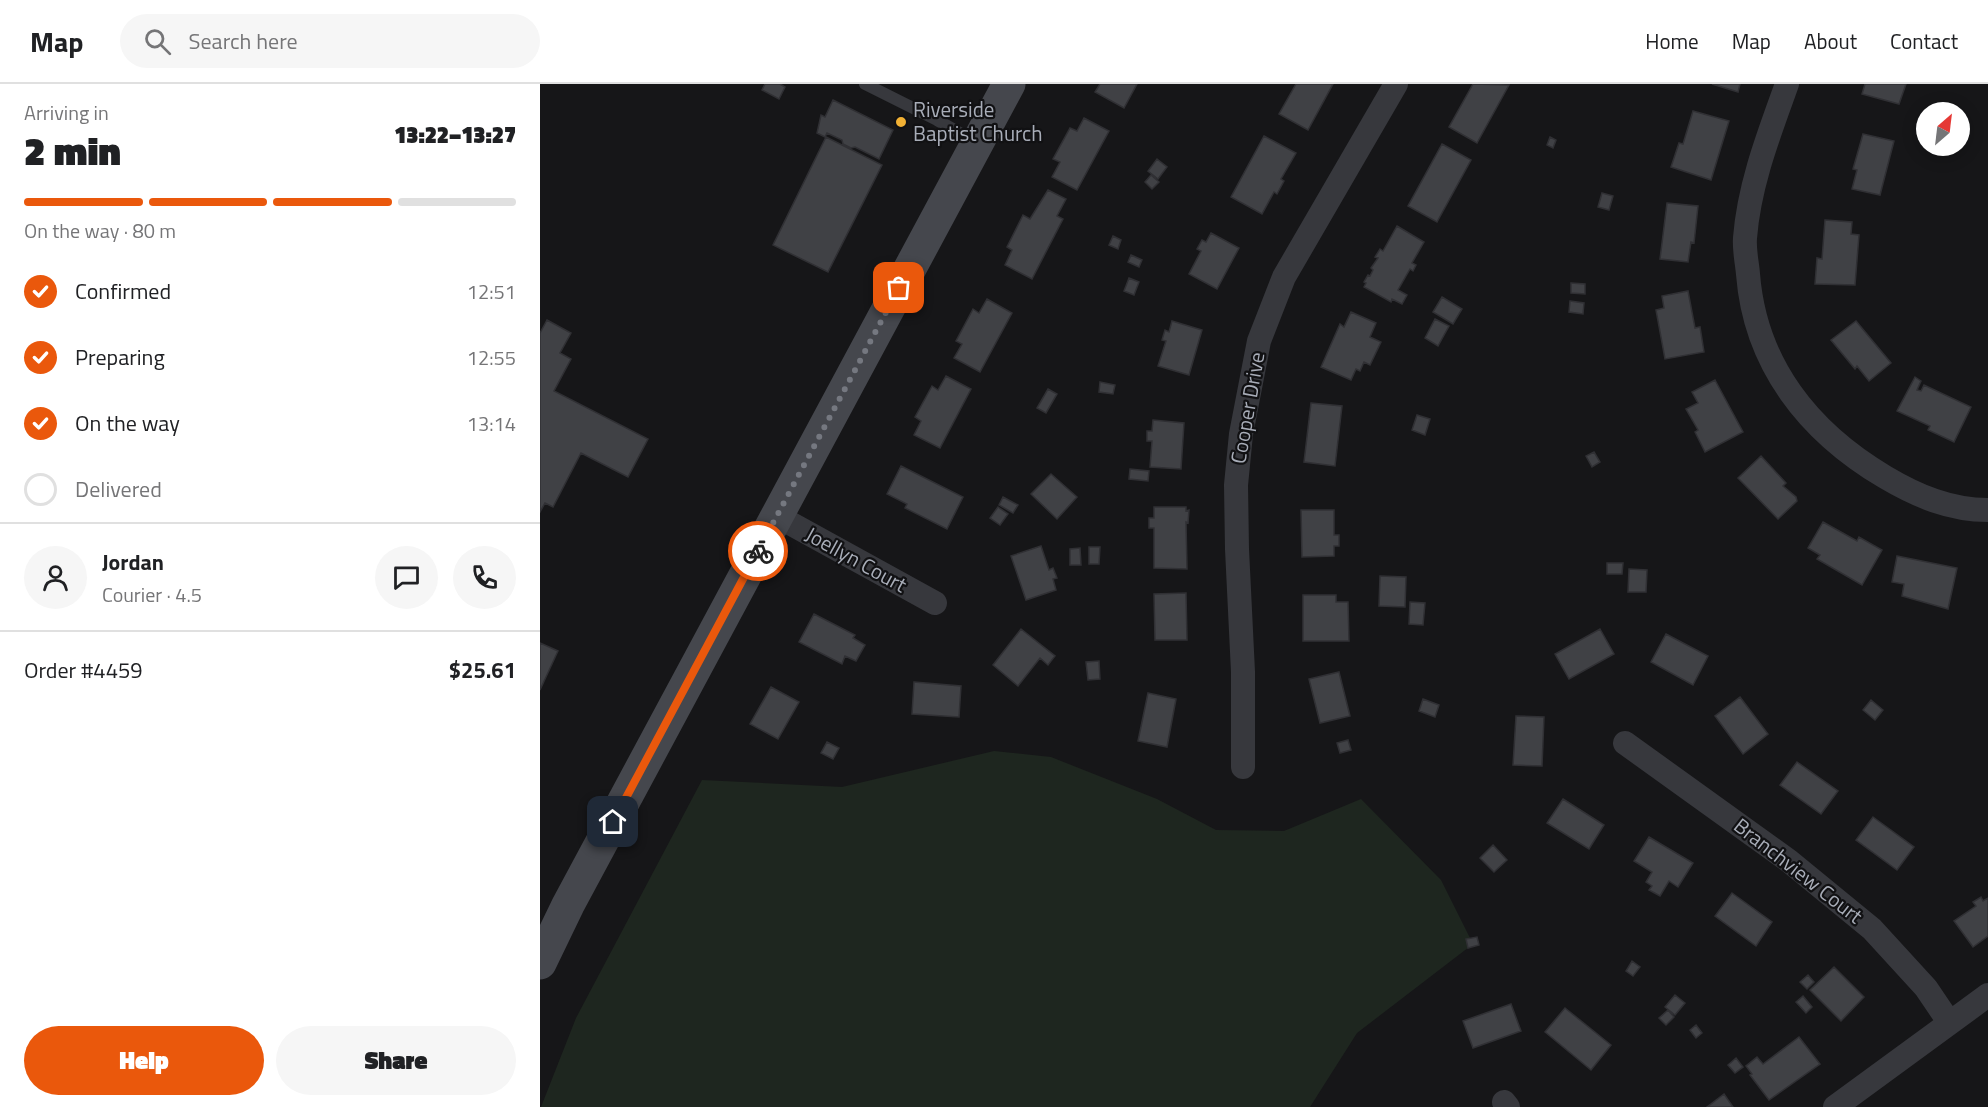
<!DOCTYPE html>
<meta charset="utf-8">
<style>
:root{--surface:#fff;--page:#f6f6f6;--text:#202124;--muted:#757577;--line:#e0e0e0;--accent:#ea580c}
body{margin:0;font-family:"Titillium Web",sans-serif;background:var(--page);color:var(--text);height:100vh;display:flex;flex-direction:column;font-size:22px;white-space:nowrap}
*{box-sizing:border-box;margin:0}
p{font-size:20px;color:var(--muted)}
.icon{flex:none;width:33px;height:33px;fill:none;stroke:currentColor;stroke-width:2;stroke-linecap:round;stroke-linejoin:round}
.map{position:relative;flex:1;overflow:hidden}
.drawer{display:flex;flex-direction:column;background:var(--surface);width:540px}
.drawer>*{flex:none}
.needle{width:39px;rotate:28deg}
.buttons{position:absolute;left:1376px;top:18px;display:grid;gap:12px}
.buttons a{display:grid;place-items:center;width:54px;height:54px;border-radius:50%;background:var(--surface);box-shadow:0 3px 15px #0003;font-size:30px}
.pin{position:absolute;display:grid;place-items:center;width:51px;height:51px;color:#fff;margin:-26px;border-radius:12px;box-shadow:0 3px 9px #0006}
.courier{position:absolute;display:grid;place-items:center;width:60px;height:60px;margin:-30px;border:4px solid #ea580c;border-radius:50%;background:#fff;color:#222;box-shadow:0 2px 8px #0007}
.overview em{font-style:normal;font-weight:800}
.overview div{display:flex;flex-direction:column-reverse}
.overview{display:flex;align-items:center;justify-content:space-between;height:102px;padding:0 24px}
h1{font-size:39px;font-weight:800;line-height:45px}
.bar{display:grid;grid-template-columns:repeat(4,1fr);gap:9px 6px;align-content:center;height:72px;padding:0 24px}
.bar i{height:8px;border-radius:4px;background:var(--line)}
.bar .active{background:var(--accent)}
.bar p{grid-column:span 4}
.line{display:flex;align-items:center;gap:15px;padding:0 24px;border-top:2px solid var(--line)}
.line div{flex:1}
.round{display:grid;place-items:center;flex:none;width:63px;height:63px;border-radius:32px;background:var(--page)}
ol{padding:0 24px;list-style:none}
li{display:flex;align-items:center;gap:18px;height:66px}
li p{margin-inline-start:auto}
li .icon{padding:6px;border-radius:50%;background:var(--accent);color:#fff;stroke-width:4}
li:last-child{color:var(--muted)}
li i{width:33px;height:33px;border:3px solid var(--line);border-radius:50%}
.button{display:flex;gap:12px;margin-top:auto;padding:12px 24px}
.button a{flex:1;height:69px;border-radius:36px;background:var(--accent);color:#fff;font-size:24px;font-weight:800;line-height:69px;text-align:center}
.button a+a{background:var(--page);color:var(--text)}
header{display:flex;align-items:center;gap:36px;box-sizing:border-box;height:84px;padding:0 30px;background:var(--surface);border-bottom:2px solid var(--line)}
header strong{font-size:28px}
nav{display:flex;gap:33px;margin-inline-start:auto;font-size:21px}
.search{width:420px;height:54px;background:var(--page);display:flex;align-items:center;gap:15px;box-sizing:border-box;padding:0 21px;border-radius:33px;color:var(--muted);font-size:22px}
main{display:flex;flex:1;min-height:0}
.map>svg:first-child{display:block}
.green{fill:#1e261f}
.building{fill:#404145;stroke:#303034;stroke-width:1.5}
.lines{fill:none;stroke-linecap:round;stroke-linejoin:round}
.service{stroke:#37383d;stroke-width:12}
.minor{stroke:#37383d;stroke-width:24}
.secondary{stroke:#45474d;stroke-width:33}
.done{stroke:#757880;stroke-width:6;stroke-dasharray:0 10.8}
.route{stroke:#ea580c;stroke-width:8}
.poi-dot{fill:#f2b134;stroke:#111113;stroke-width:2}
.labels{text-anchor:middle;stroke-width:4.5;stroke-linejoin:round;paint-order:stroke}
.poi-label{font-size:21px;fill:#a8adb8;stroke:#111113;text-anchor:start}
.street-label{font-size:21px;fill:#a8adb8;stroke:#111113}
</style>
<header>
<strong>Map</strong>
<div class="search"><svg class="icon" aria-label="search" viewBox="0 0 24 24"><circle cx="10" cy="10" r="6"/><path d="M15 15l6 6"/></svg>Search here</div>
<nav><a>Home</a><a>Map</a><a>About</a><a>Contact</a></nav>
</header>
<main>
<section class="drawer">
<div class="overview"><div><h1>2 min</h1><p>Arriving in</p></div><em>13:22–13:27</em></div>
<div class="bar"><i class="active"></i><i class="active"></i><i class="active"></i><i></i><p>On the way · 80 m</p></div>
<ol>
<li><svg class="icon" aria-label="check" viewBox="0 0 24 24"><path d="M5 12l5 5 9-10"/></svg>Confirmed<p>12:51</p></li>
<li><svg class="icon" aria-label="check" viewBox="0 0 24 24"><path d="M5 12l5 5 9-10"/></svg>Preparing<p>12:55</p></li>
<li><svg class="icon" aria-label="check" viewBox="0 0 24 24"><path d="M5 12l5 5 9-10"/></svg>On the way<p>13:14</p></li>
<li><i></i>Delivered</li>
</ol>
<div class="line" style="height:108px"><a class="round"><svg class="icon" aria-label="person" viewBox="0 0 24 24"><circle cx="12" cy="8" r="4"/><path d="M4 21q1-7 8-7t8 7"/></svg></a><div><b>Jordan</b><p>Courier · 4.5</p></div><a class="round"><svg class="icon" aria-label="chat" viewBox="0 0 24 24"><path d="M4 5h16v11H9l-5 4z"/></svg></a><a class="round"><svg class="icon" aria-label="phone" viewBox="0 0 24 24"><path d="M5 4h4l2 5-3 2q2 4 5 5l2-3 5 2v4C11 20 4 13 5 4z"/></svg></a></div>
<div class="line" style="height:78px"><div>Order #4459</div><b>$25.61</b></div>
<div class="button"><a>Help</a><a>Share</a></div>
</section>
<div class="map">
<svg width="1448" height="1023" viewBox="0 0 1448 1023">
<rect width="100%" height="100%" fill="#161618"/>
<!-- green -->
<path class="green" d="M454 667 511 673 617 715 676 746 744 747 821 715 901 796 933 860 817 949 770 1023H1L36 934 162 696 302 703Z"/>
<!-- building -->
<path class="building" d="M225 0H240L245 3 239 15 222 6Z
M560 0H597L584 24 555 8Z
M756 0H793L768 46 739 30Z
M933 0 969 1 937 59 909 43Z
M1172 0H1200L1198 8Z
M1325 0H1366L1359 20 1322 10Z
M293 16 353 46 339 75 315 63 311 64 303 60 302 56 287 49 285 53 277 49 281 31 285 33Z
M1153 27 1189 37 1171 96 1131 83 1139 59 1143 60Z
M544 34 569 47 537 106 512 93 520 78 513 75 530 44 537 47Z
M1323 50 1354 57 1340 111 1312 105 1317 86 1313 85Z
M724 52 756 69 741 95 744 97 737 110 734 108 722 130 691 113Z
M286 53 342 81 288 188 233 161Z
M1010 53 1016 56 1013 64 1007 61Z
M902 60 931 76 897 138 868 122Z
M617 75 627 83 618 95 608 87Z
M611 91 619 98 612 105 605 98Z
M508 106 526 115 517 132 523 135 492 195 465 181 472 166 467 163 483 131 490 135Z
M1062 109 1073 112 1069 126 1058 123Z
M1127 119 1158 122 1154 159 1151 158 1148 178 1120 175Z
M1285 136 1312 138 1311 150 1319 151 1315 201 1275 200 1277 174 1282 175Z
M857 142 884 158 872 179 876 181 873 187 870 185 858 206 867 211 862 220 852 215 851 218 824 203 826 199 824 198 828 191 830 192 833 186 831 184 838 174 835 173 840 165 843 167Z
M671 149 699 164 677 205 649 190 661 167 657 165 662 156 666 158Z
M573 152 581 156 578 165 569 161Z
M591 171 602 176 599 183 588 178Z
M589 194 599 198 594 211 584 207Z
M1031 199 1045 200V210L1031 209Z
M1148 207 1155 244 1160 243 1164 268 1125 275 1116 226 1124 224 1122 212Z
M902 213 922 225 913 240 893 228Z
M447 215 472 229 440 288 414 274 422 260 416 257 433 225 439 229Z
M1030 217 1044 219 1043 230 1029 228Z
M811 228 836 239 830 253 841 258 830 281 824 278 820 287 816 285 811 296 781 283 800 240 804 243Z
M895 235 909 242 898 262 885 254Z
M7 236 31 249 20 269 31 275 14 307 108 355 88 393 41 369 13 423 5 419 0 428V249Z
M632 237 662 246 649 291 618 282 626 257 622 256 625 246 629 248Z
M1316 237 1351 279 1329 297 1317 282 1315 285 1291 256Z
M406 292 431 305 400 364 374 351 381 337 375 333 392 302 398 306Z
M1375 293 1381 297 1377 306 1381 307 1384 301 1431 323 1414 358 1388 346 1390 342 1357 327Z
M1175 296 1203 348 1165 368 1155 348 1158 346 1146 325 1158 319 1152 308Z
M560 298 575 301 573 310 559 308Z
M508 305 517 310 506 329 497 324Z
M771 319 802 322 795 382 764 378Z
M877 331 890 335 885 351 872 346Z
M613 336 644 339 641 385 610 383 612 357H607V347H612Z
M1054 368 1060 378 1052 383 1046 372Z
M1221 372 1246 399 1243 402 1256 413 1257 417 1238 435 1198 394Z
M361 382 423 413 407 445 365 424 367 420 347 410Z
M590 385 609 387 608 397 589 395Z
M511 390 537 413 517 435 491 410Z
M463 413 478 421 473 429 459 421Z
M458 423 468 430 460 441 450 434Z
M614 423H646V427L649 426 648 439 646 438 647 485 614 484V444H609V434H614Z
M761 426H794V451H799V462H794V472L762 473Z
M1283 438 1317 457 1319 453 1342 466 1322 501 1277 475 1280 471 1268 464Z
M501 462 509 486 513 484 517 494 513 495 516 506 486 516 471 472Z
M549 463H560L559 480H549Z
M540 464 541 481H530V465Z
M1357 472 1417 484 1408 525 1362 512 1364 500 1352 498Z
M1067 479H1083L1082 490H1067Z
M1089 485 1107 486 1106 508H1088Z
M840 492 866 493 865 523 839 522Z
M646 509 647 556H615L614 510Z
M763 511H796V518H808L809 557H763Z
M870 518 885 519 883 541 869 540Z
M274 530 315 551 313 554 325 561 316 577 305 572 302 580 259 558Z
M481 545 515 572 508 581 500 574 478 602 453 581Z
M1060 545 1074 570 1029 595 1015 570Z
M1126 550 1168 572 1153 601 1111 578Z
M0 559 18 567 0 606Z
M559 577 560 595 548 596 546 578Z
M799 588 810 632 780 639 769 595Z
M374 598 421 602 419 633 372 630Z
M231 603 259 618 238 655 210 640Z
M608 609 636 615 627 663 598 657Z
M1200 613 1228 650 1203 670 1175 632Z
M883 615 899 621 895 633 879 627Z
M1331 616 1343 626 1335 636 1323 626Z
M976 632 1004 633 1002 682 973 681Z
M808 656 811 666 800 669 797 659Z
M287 658 299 664 293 675 281 669Z
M1257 678 1298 707 1281 730 1240 701Z
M1023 715 1064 741 1049 765 1007 739Z
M1333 733 1374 763 1357 786 1316 756Z
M1109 753 1153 779 1138 803 1129 797 1120 812 1109 806 1112 802 1106 798 1112 788 1094 777Z
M953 761 967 776 954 788 940 774Z
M1192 809 1232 838 1216 862 1175 832Z
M1441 813 1443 817 1448 814V852L1433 863 1414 837 1436 822 1433 818Z
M937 853 939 861 928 864 926 855Z
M1092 877 1100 883 1093 892 1086 887Z
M1294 883 1324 913 1301 937 1270 906Z
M1268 891 1274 898 1267 905 1260 898Z
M1135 911 1145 919 1135 931 1125 923Z
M1263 912 1272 923 1266 929 1256 918Z
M971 920 981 947 933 964 923 937Z
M1025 924 1071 961 1051 986 1005 948Z
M1128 926 1134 933 1126 941 1119 934Z
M1156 941 1162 949 1156 954 1150 946Z
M1259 953 1280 980 1229 1016 1210 991 1212 990 1206 982 1217 973 1223 980Z
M1196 974 1203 983 1195 989 1188 981Z
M1184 1010 1193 1023H1167Z"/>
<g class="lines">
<!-- service -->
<path class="service" d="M325 0 397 36 435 58"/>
<!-- minor -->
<path class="minor" d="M1247 0C1229 50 1209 101 1205 154 1204 166 1207 178 1208 190 1215 281 1269 348 1345 393 1377 412 1410 426 1448 426
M237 432 395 519
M1085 659 1249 777 1332 845 1386 904 1409 938
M703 683V588L697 465 696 401 701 350 719 257 744 193 856 0
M964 1018 968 1023
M1295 1023 1448 911"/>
<!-- secondary -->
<path class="secondary" d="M0 879 28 821 469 0"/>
</g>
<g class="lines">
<!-- done -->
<path class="done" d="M218 467 359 204"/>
<!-- route -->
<path class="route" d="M73 738 218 467"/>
</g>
<!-- markers -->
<circle class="poi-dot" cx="361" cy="38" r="6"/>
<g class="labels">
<!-- poi labels -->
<g class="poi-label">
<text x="373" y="33">Riverside<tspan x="373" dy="24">Baptist Church</tspan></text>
</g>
<!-- street labels -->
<g class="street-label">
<text transform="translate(708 324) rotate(-80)" y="7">Cooper Drive</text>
<text transform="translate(316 476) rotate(29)" y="7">Joellyn Court</text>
<text transform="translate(1258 787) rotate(38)" y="7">Branchview Court</text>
</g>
</g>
</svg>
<div class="buttons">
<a><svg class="needle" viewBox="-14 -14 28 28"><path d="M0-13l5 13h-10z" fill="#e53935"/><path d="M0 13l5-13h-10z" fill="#757577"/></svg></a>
</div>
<div class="pin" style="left:359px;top:204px;background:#ea580c"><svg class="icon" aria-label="bag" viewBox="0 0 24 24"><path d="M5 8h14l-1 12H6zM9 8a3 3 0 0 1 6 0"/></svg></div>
<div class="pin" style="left:73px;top:738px;background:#1f2937"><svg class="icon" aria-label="home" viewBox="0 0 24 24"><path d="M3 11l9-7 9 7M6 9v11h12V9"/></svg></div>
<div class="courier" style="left:218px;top:467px"><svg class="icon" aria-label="bike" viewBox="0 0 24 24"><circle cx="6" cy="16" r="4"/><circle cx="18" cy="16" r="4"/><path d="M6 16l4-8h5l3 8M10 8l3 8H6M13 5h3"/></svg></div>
</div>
</main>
